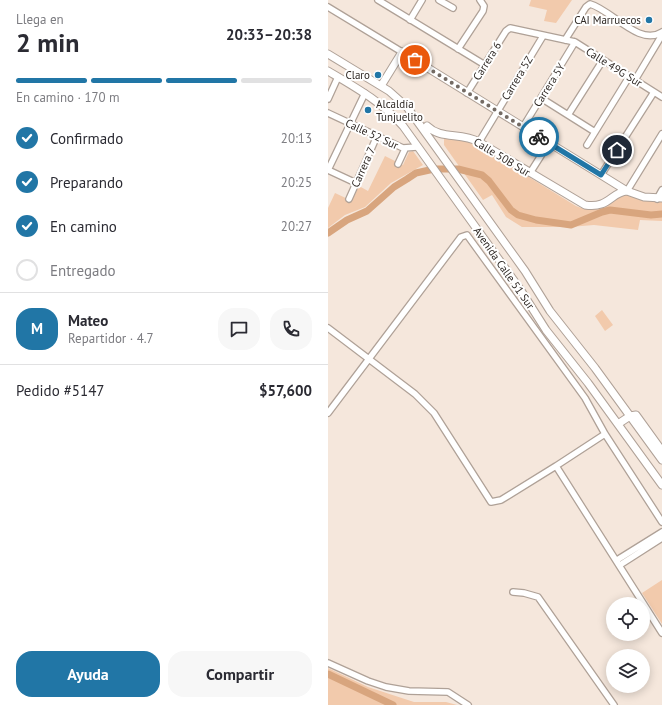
<!DOCTYPE html>
<html lang="es">
<meta charset="utf-8">
<style>
:root{--surface:#fff;--page:#f7f7f7;--text:#2b2b33;--muted:#7c7c81;--line:#e1e1e2;--accent:#2176a6}
body{margin:0;font-family:"PT Sans",sans-serif;background:var(--page);color:var(--text);height:100vh;display:flex;flex-direction:column;font-size:15px;white-space:nowrap}
*{box-sizing:border-box;margin:0}
p{font-size:13px;color:var(--muted)}
.icon{flex:none;width:22px;height:22px;fill:none;stroke:currentColor;stroke-width:2;stroke-linecap:round;stroke-linejoin:round}
.map{position:relative;flex:1;overflow:hidden}
.side{display:flex;flex-direction:column;background:var(--surface);width:328px}
.side>*{flex:none}
.controls{position:absolute;left:278px;top:597px;display:grid;gap:8px}
.controls a{display:grid;place-items:center;width:44px;height:44px;border-radius:50%;background:var(--surface);box-shadow:0 2px 10px #0003;font-size:20px}
.pin{position:absolute;display:grid;place-items:center;width:34px;height:34px;color:#fff;margin:-17px;border:2px solid #fff;border-radius:50%;box-shadow:0 1px 4px #0007}
.courier{position:absolute;display:grid;place-items:center;width:40px;height:40px;margin:-20px;border:3px solid #2176a6;border-radius:50%;background:#fff;color:#222;box-shadow:0 1px 5px #0007}
.headline em{font-style:normal;font-weight:800}
.headline div{display:flex;flex-direction:column-reverse}
.headline{display:flex;align-items:center;justify-content:space-between;height:68px;padding:0 16px}
h1{font-size:26px;font-weight:800;line-height:30px}
.bar{display:grid;grid-template-columns:repeat(4,1fr);gap:6px 4px;align-content:center;height:48px;padding:0 16px}
.bar i{height:5px;border-radius:3px;background:var(--line)}
.bar .current{background:var(--accent)}
.bar p{grid-column:span 4}
.line{display:flex;align-items:center;gap:10px;padding:0 16px;border-top:1px solid var(--line)}
.line div{flex:1}
.round{display:grid;place-items:center;flex:none;width:42px;height:42px;border-radius:16px;background:var(--page)}
ol{padding:0 16px;list-style:none}
li{display:flex;align-items:center;gap:12px;height:44px}
li p{margin-inline-start:auto}
li .icon{padding:4px;border-radius:50%;background:var(--accent);color:#fff;stroke-width:4}
li:last-child{color:var(--muted)}
li i{width:22px;height:22px;border:2px solid var(--line);border-radius:50%}
.action{display:flex;gap:8px;margin-top:auto;padding:8px 16px}
.action a{flex:1;height:46px;border-radius:16px;background:var(--accent);color:#fff;font-size:16px;font-weight:800;line-height:46px;text-align:center}
.action a+a{background:var(--page);color:var(--text)}
main{display:flex;flex:1;min-height:0}
.map>svg:first-child{display:block}
.green{fill:#f2caac}
.lines{fill:none;stroke-linecap:round;stroke-linejoin:round}
.river{stroke:#d8a57e;stroke-width:7}
.minor-casing{stroke:#afa197;stroke-width:8}
.major-casing{stroke:#afa197;stroke-width:9}
.minor{stroke:#fff;stroke-width:5.5}
.major{stroke:#fff;stroke-width:7}
.done{stroke:#746b64;stroke-width:4;stroke-dasharray:0 7.2}
.route{stroke:#2176a6;stroke-width:5}
.poi-dot{fill:#2176a6;stroke:#fff;stroke-width:1.5}
.labels{text-anchor:middle;stroke-width:4;stroke-linejoin:round;paint-order:stroke}
.poi-label{font-size:11px;fill:#2e2824;stroke:#fff;text-anchor:end}
.street-label{font-size:11px;fill:#2e2824;stroke:#fff}
</style>
<main>
<section class="side">
<div class="headline"><div><h1>2 min</h1><p>Llega en</p></div><em>20:33–20:38</em></div>
<div class="bar"><i class="current"></i><i class="current"></i><i class="current"></i><i></i><p>En camino · 170 m</p></div>
<ol>
<li><svg class="icon" aria-label="check" viewBox="0 0 24 24"><path d="M5 12l5 5 9-10"/></svg>Confirmado<p>20:13</p></li>
<li><svg class="icon" aria-label="check" viewBox="0 0 24 24"><path d="M5 12l5 5 9-10"/></svg>Preparando<p>20:25</p></li>
<li><svg class="icon" aria-label="check" viewBox="0 0 24 24"><path d="M5 12l5 5 9-10"/></svg>En camino<p>20:27</p></li>
<li><i></i>Entregado</li>
</ol>
<div class="line" style="height:72px"><b class="round" style="background:var(--accent);color:#fff">M</b><div><b>Mateo</b><p>Repartidor · 4.7</p></div><a class="round"><svg class="icon" aria-label="chat" viewBox="0 0 24 24"><path d="M4 5h16v11H9l-5 4z"/></svg></a><a class="round"><svg class="icon" aria-label="phone" viewBox="0 0 24 24"><path d="M5 4h4l2 5-3 2q2 4 5 5l2-3 5 2v4C11 20 4 13 5 4z"/></svg></a></div>
<div class="line" style="height:52px"><div>Pedido #5147</div><b>$57,600</b></div>
<div class="action"><a>Ayuda</a><a>Compartir</a></div>
</section>
<div class="map">
<svg width="334" height="705" viewBox="0 0 334 705">
<rect width="100%" height="100%" fill="#f5e7dc"/>
<!-- green -->
<path class="green" d="M203 0H244L228 23 216 21 219 10 201 6Z
M116 138 137 140 147 144 248 206 256 209 268 208 277 206 296 194 334 200V221L312 220 310 230 266 225 242 227H194L178 217 164 195 155 200 116 145Z
M85 151 95 165 63 183 37 207 17 215 0 228V208L7 193 24 201 31 186 40 191 57 156 75 165 81 152Z
M274 310 285 325 277 331 267 316Z
M334 580V624L314 593Z
M0 668 40 687 86 702H118L129 705H0Z"/>
<g class="lines">
<!-- river -->
<path class="river" d="M0 233 19 220 39 211 66 187 79 179 88 173 106 169H130L154 175 161 181 183 210 190 215 208 220 243 225 274 212 282 210 323 215 334 214
M0 674 65 705"/>
<!-- minor casing -->
<g class="minor-casing">
<path id="minor" d="M50 0 157 65
M111 0 125 8
M0 7 74 52
M82 20 94 0
M237 40 258 7 262 4C284 10 311 47 334 32
M130 49 155 11 156 6 152 0
M307 80 334 35
M139 93 178 31 182 28 247 42 334 97
M213 98 267 132
M0 99 10 77
M0 113 75 148 89 147
M240 115 275 60
M195 127 247 42
M151 142 215 36
M259 145 301 77
M70 164 77 149
M0 170 37 93
M0 170 28 183
M202 173 221 143
M273 175 326 92
M299 191 334 134
M21 199 49 136
M329 199 334 190
M0 328 87 394 106 413 163 502 173 500 228 466
M0 413 133 237 139 235 257 398 277 434 334 522
M277 434 228 466 334 633
M289 560 334 532
M292 565 334 538
M185 592 196 593 210 597 286 705
M0 663 40 681 58 687 81 691 120 692 140 705"/>
</g>
<!-- major casing -->
<g class="major-casing">
<path id="major" d="M0 54 61 91 79 107 197 271 222 311 267 368 334 460
M0 71C27 87 54 102 75 126L192 289 218 330 260 383 334 485
M53 86 74 52 299 191 316 197 334 198
M99 126C113 140 132 132 151 142L257 205C281 209 283 192 299 191
M290 424 302 416 308 415 334 451"/>
</g>
<!-- minor -->
<use href="#minor" class="minor"/>
<!-- major -->
<use href="#major" class="major"/>
</g>
<g class="lines">
<!-- done -->
<path class="done" d="M87 60 211 137"/>
<!-- route -->
<path class="route" d="M211 137 273 175 289 150"/>
</g>
<!-- markers -->
<g class="poi-dot">
<circle cx="321" cy="20" r="4"/>
<circle cx="50" cy="75" r="4"/>
<circle cx="40" cy="110" r="4"/>
</g>
<g class="labels">
<!-- poi labels -->
<g class="poi-label">
<text x="313" y="24">CAI Marruecos</text>
<text x="42" y="79">Claro</text>
<text x="48" y="108" text-anchor="start">Alcaldía<tspan x="48" dy="13">Tunjuelito</tspan></text>
</g>
<!-- street labels -->
<g class="street-label">
<text transform="translate(159 61) rotate(-58)" y="4">Carrera 6</text>
<text transform="translate(286 67) rotate(32)" y="4">Calle 49G Sur</text>
<text transform="translate(189 78) rotate(-59)" y="4">Carrera 5Z</text>
<text transform="translate(221 85) rotate(-58)" y="4">Carrera 5Y</text>
<text transform="translate(44 134) rotate(25)" y="4">Calle 52 Sur</text>
<text transform="translate(174 157) rotate(31)" y="4">Calle 50B Sur</text>
<text transform="translate(35 167) rotate(-66)" y="4">Carrera 7</text>
<text transform="translate(176 268) rotate(55)" y="4">Avenida Calle 51 Sur</text>
</g>
</g>
</svg>
<div class="controls">
<a><svg class="icon" aria-label="locate" viewBox="0 0 24 24"><circle cx="12" cy="12" r="6"/><path d="M12 2v4M12 18v4M2 12h4M18 12h4"/></svg></a>
<a><svg class="icon" aria-label="layers" viewBox="0 0 24 24"><path d="M12 4l9 5-9 5-9-5zM3 14l9 5 9-5"/></svg></a>
</div>
<div class="pin" style="left:87px;top:60px;background:#ea580c"><svg class="icon" aria-label="bag" viewBox="0 0 24 24"><path d="M5 8h14l-1 12H6zM9 8a3 3 0 0 1 6 0"/></svg></div>
<div class="pin" style="left:289px;top:150px;background:#1f2937"><svg class="icon" aria-label="home" viewBox="0 0 24 24"><path d="M3 11l9-7 9 7M6 9v11h12V9"/></svg></div>
<div class="courier" style="left:211px;top:137px"><svg class="icon" aria-label="bike" viewBox="0 0 24 24"><circle cx="6" cy="16" r="4"/><circle cx="18" cy="16" r="4"/><path d="M6 16l4-8h5l3 8M10 8l3 8H6M13 5h3"/></svg></div>
</div>
</main>
